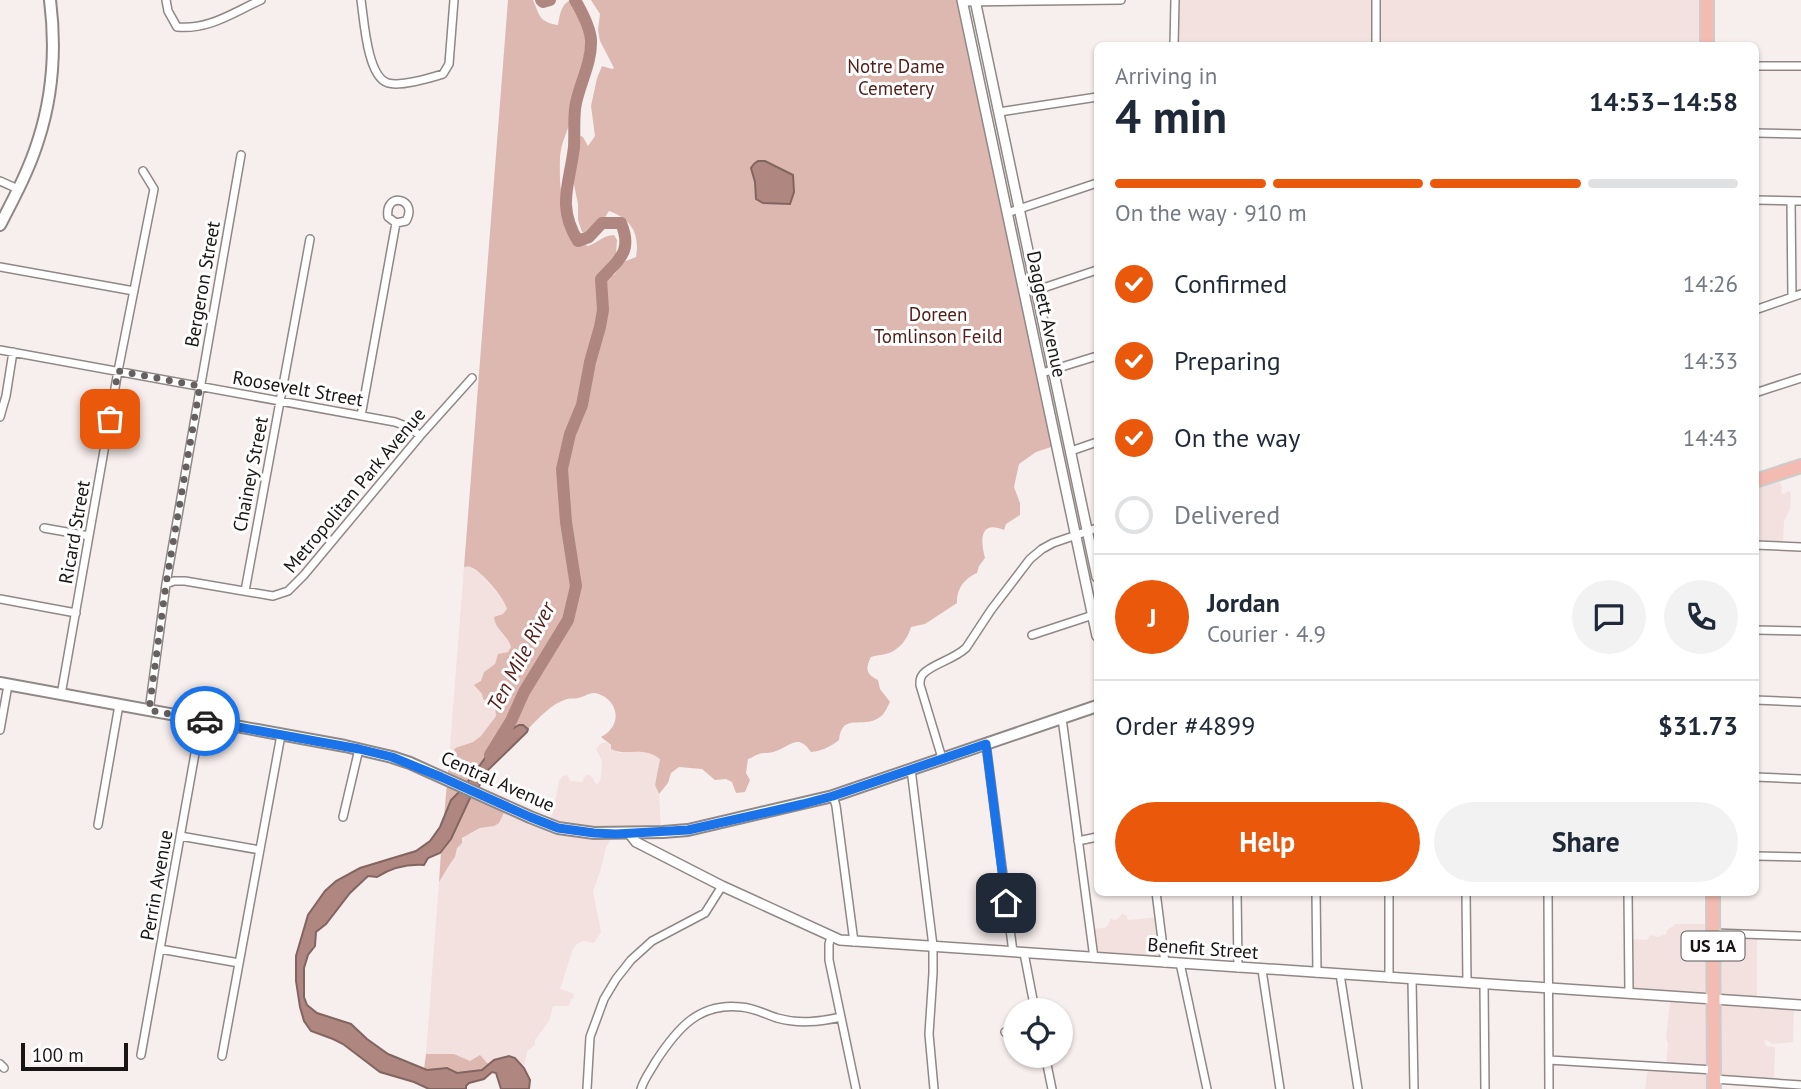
<!DOCTYPE html>
<meta charset="utf-8">
<style>
:root{--surface:#fff;--page:#f2f2f3;--text:#1f2937;--muted:#747a83;--line:#e0e1e3;--accent:#ea580c}
body{margin:0;font-family:"PT Sans",sans-serif;background:var(--page);color:var(--text);height:100vh;display:flex;flex-direction:column;font-size:26px;white-space:nowrap}
*{box-sizing:border-box;margin:0}
p{font-size:23px;color:var(--muted)}
.icon{flex:none;width:38px;height:38px;fill:none;stroke:currentColor;stroke-width:2;stroke-linecap:round;stroke-linejoin:round}
.map{position:relative;flex:1;overflow:hidden}
.details{position:absolute;left:1094px;top:42px;width:665px;height:854px;display:flex;flex-direction:column;background:var(--surface);border-radius:10px;box-shadow:0 2px 5px #0004}
.details>*{flex:none}
.tools{position:absolute;left:1003px;top:998px;display:grid;gap:14px}
.tools a{display:grid;place-items:center;width:70px;height:70px;border-radius:50%;background:var(--surface);box-shadow:0 2px 5px #0004;font-size:35px}
.scale{position:absolute;left:21px;bottom:18px;width:107px;box-sizing:border-box;padding-left:7px;border:4px solid #181514;border-top:0;font-size:19px;line-height:24px;white-space:nowrap;color:#181514;-webkit-text-stroke:5px #fefefe;paint-order:stroke}
.pin{position:absolute;display:grid;place-items:center;width:60px;height:60px;color:#fff;margin:-30px;border-radius:14px;box-shadow:0 4px 10px #0006}
.courier{position:absolute;display:grid;place-items:center;width:70px;height:70px;margin:-35px;border:5px solid #1a73e8;border-radius:50%;background:#fff;color:#222;box-shadow:0 2px 9px #0007}
.summary em{font-style:normal;font-weight:700}
.summary div{display:flex;flex-direction:column-reverse}
.summary{display:flex;align-items:center;justify-content:space-between;height:119px;padding:0 21px}
h1{font-size:46px;font-weight:700;line-height:52px}
.bar{display:grid;grid-template-columns:repeat(4,1fr);gap:10px 7px;align-content:center;height:84px;padding:0 21px}
.bar i{height:9px;border-radius:5px;background:var(--line)}
.bar .active{background:var(--accent)}
.bar p{grid-column:span 4}
.line{display:flex;align-items:center;gap:18px;padding:0 21px;border-top:2px solid var(--line)}
.line div{flex:1}
.round{display:grid;place-items:center;flex:none;width:74px;height:74px;border-radius:37px;background:var(--page)}
ol{padding:0 21px;list-style:none}
li{display:flex;align-items:center;gap:21px;height:77px}
li p{margin-inline-start:auto}
li .icon{padding:7px;border-radius:50%;background:var(--accent);color:#fff;stroke-width:4}
li:last-child{color:var(--muted)}
li i{width:38px;height:38px;border:4px solid var(--line);border-radius:50%}
.action{display:flex;gap:14px;margin-top:auto;padding:14px 21px}
.action a{flex:1;height:80px;border-radius:42px;background:var(--accent);color:#fff;font-size:28px;font-weight:700;line-height:80px;text-align:center}
.action a+a{background:var(--page);color:var(--text)}
.map>svg:first-child{display:block}
.built{fill:#f2e1de}
.green{fill:#ddb8b1}
.water{fill:#af8780;stroke:#826560;stroke-width:2}
.lines{fill:none;stroke-linecap:round;stroke-linejoin:round}
.river{stroke:#af8780;stroke-width:12}
.minor-casing{stroke:#8f8887;stroke-width:10}
.tertiary-casing{stroke:#8f8887;stroke-width:12}
.secondary-casing{stroke:#8f8887;stroke-width:14}
.primary-casing{stroke:#cccccb;stroke-width:16}
.minor{stroke:#fff;stroke-width:7}
.tertiary{stroke:#fff;stroke-width:9}
.secondary{stroke:#fff;stroke-width:10}
.primary{stroke:#f4bbb2;stroke-width:12}
.done{stroke:#666160;stroke-width:7;stroke-dasharray:0 12.6}
.route{stroke:#1a73e8;stroke-width:9}
.labels{text-anchor:middle;stroke-width:6;stroke-linejoin:round;paint-order:stroke}
.shield{fill:#fefefe;stroke:#5d5b5a;stroke-width:2}
.shield-label{font-size:18px;font-weight:bold;fill:#181514}
.park-label{font-size:19px;fill:#521e17;stroke:#fefefe}
.street-label{font-size:19px;fill:#181514;stroke:#fefefe}
.water-label{font-size:21px;font-style:italic;fill:#552019;stroke:#fefefe}
</style>
<div class="map">
<svg width="1801" height="1089" viewBox="0 0 1801 1089">
<rect width="100%" height="100%" fill="#f7efed"/>
<!-- built -->
<path class="built" d="M1170 0H1707V45H1171Z
M1777 473 1782 488 1781 493 1784 494 1788 491 1791 493 1790 509 1784 521 1783 545 1755 544V479Z
M464 567H469L482 575 505 603 507 609 498 625V629L510 641 512 647 508 652 498 654 495 664 484 672 481 682 474 685 482 694 483 699 495 707 496 716 481 736 473 742 455 748 448 772Z
M606 742 619 753 638 750 656 755 660 759 655 785 659 794 661 828 615 833 606 847 601 869 593 891 601 932 594 943 583 941 577 944 573 949 560 989 573 993 574 998 571 999 570 1004 567 1006H553L549 1021 535 1040V1045L527 1051 525 1064 522 1066 515 1058 494 1060 490 1063 466 1061 454 1054H426L439 882 450 864 455 857 457 848 466 835 471 834 480 828 494 826 507 806 549 822 554 807 559 781 563 776 567 775 571 781 582 782 586 775H589L593 778 595 783 598 784 601 778 602 761 596 749 600 744Z
M1122 914 1126 915 1128 920 1159 917 1164 960 1095 957 1090 929 1105 928 1108 925 1110 919 1116 920Z
M1676 924H1712L1713 930 1757 934V998L1794 1003 1793 1042 1772 1044 1767 1040 1764 1041 1766 1046 1775 1047 1774 1082 1716 1078 1714 1089H1645L1648 1065H1666L1668 1044 1666 1038 1671 995 1629 992V939L1647 940 1650 935 1658 937 1666 934 1667 930Z"/>
<!-- green -->
<path class="green" d="M508 0H533C540 16 539 22 558 25 560 15 560 6 570 0 578 6 583 10 585 21 590 41 576 99 570 121 567 133 561 143 560 157 560 167 559 184 562 194 564 197 567 200 568 203 575 225 558 234 588 246 599 242 602 236 614 235L617 240 616 254C610 261 602 266 606 276L614 275 623 262 636 257C640 233 631 219 609 211L595 233 582 232 578 220V204L573 180V143L581 136 583 137 588 146 595 136 591 106 597 78 602 66 612 69 614 68 600 41 598 30 600 14 591 0H958L1057 445 1036 452 1019 464 1014 487 1020 503V515L1006 524 1004 530C980 520 980 540 985 558L979 566 977 573C965 578 956 589 957 603L925 624 911 627C908 638 900 649 889 653 883 655 877 655 871 657 865 669 866 674 878 680L880 689 890 702C887 707 885 714 880 717 863 730 842 711 839 740 830 747 822 751 811 752 798 733 791 746 776 751 770 754 764 752 759 754 755 755 752 758 748 759L746 773 750 780 745 792 736 793 732 782 726 779 715 780 702 769 679 767 671 773 668 783 659 794 655 785 660 759C642 745 627 757 611 749V745L601 737C604 735 608 733 610 730 623 716 612 695 594 693 588 693 584 697 578 698 575 699 571 698 567 699 551 704 540 717 528 729L523 725 463 786 451 800 444 817 448 772 455 748 473 742 481 736 496 716 495 707 483 699 482 694 474 685 481 681 484 672 495 664 498 654 508 652 511 647C508 635 495 630 494 617L503 614 507 609C505 599 480 569 470 567 468 566 466 567 464 567Z
M476 792 507 806 499 823 494 826 480 828 462 838V843L457 848 455 857 450 864 439 882 441 852 451 839 470 798Z
M426 1054H454L470 1061 480 1055 487 1063H490L482 1070 457 1073 447 1068 427 1070 424 1069Z"/>
<!-- water -->
<path class="water" d="M758 161H765L793 175 794 192 790 204 763 203 756 199 755 182 751 168 754 164Z
M519 725H523L528 729 527 732 488 770 476 792 470 798 451 839 440 853 428 858 424 865C407 864 391 868 377 877L368 876 350 893 326 924 316 932 315 946 308 955 304 968V997L307 1005 317 1013 351 1024 367 1039 388 1054 427 1070 447 1068 457 1073 482 1070 494 1060 509 1056 515 1058 524 1068 530 1080 529 1089H501L496 1073 492 1072 484 1079 469 1083 466 1086V1089H429L414 1082 380 1072 343 1044 333 1039 311 1031 304 1021 300 1007 296 981V956L308 915 325 891 336 881 360 868 416 851 430 841 440 827 451 800 463 788 491 750 510 730Z"/>
<g class="lines">
<!-- river -->
<path class="river" d="M541 0 543 2 550 0
M490 755 511 721 524 692 568 620 576 586 566 522 562 469 570 434 582 405 590 362 600 327 603 310 601 279C619 259 633 252 621 223H602L589 237 578 241C556 206 570 183 574 147 575 133 573 117 576 103 580 83 592 62 591 40 590 27 582 12 575 0"/>
<!-- minor casing -->
<g class="minor-casing">
<path id="minor" d="M166 0 168 11 177 27C209 30 232 13 261 0
M361 0C364 19 367 77 388 83 401 87 430 78 443 74L449 64 454 0
M1376 0V46
M963 2 1121 0
M1174 46 1175 0
M1755 66H1801
M999 112 1097 97
M1755 133 1801 134
M0 181 18 189
M1755 200 1801 201
M1791 201 1792 297
M1007 213 1097 183
M0 267 134 291
M1037 290 1097 270
M1755 310 1801 294
M0 350 395 422 411 428 420 436
M1042 373 1097 356
M1755 393 1801 378
M361 416 396 223 406 221C419 198 384 191 388 217L396 223
M0 417 6 396 13 352
M1071 451 1097 442
M44 528 89 536
M1755 545 1801 547
M166 584 241 155
M245 591 310 239
M0 599 76 613
M1755 630 1801 631
M1032 635 1093 615
M61 695 118 371 154 189 143 171
M1755 700 1801 702
M149 711 166 584 174 581H185L273 596 288 591 304 575 420 436 472 378
M1062 718 1094 958
M0 730 8 685
M986 744 1013 952
M942 758 920 685C920 680 920 678 923 674 932 664 953 660 966 648L991 610 1030 559 1042 549 1053 543 1097 528
M911 769 933 946V973L929 1034 934 1089
M1755 777 1801 779
M833 796 836 806 854 942
M343 817 359 749
M98 825 119 705
M180 836 260 850
M1078 841 1097 837
M1755 856 1801 857
M1156 892 1165 963
M1237 892 1238 968
M1316 892 1317 973
M1389 892V978
M1466 892 1467 983
M1548 892 1549 1089
M1628 892 1629 993
M1713 933 1801 936
M831 937 829 944V960L856 1089
M160 949 239 963
M1024 953 1035 1010
M1180 963 1207 1089
M1262 970 1280 1089
M1340 974 1358 1089
M1412 980 1414 1089
M1484 985 1485 1089
M1005 1032 1015 1030
M141 1055 201 720
M1045 1055 1052 1089
M222 1056 281 735
M1549 1060 1714 1070
M0 1064 4 1068
M1714 1079 1801 1085
M587 1089 590 1037 604 999 616 979 631 960 652 941 705 913 722 886
M641 1089C644 1079 651 1070 656 1061 677 1029 699 1002 741 1007 754 1008 765 1014 777 1018 799 1024 819 1022 841 1017"/>
</g>
<!-- tertiary casing -->
<g class="tertiary-casing">
<path id="tertiary" d="M962 0 1097 636
M975 0 1097 577
M629 833 636 842 722 886 840 940 1801 1005"/>
</g>
<!-- secondary casing -->
<g class="secondary-casing">
<path id="secondary" d="M0 225C14 198 29 170 38 141 53 95 56 47 50 0
M0 683 345 746 392 757 410 763 530 817 558 828 594 833 663 832 688 830 833 796 1097 706"/>
</g>
<!-- primary casing -->
<g class="primary-casing">
<path id="primary" d="M1707 46V0
M1755 481 1801 466
M1713 892 1714 1089"/>
</g>
<!-- minor -->
<use href="#minor" class="minor"/>
<!-- tertiary -->
<use href="#tertiary" class="tertiary"/>
<!-- secondary -->
<use href="#secondary" class="secondary"/>
<!-- primary -->
<use href="#primary" class="primary"/>
</g>
<g class="lines">
<!-- done -->
<path class="done" d="M110 419 118 371 200 386 166 584 149 710 205 721"/>
<!-- route -->
<path class="route" d="M205 721 359 749 392 757 441 777 530 817 558 828 594 833 616 834 688 830 803 804 833 796 986 744 1006 903"/>
</g>
<g class="labels">
<!-- shield labels -->
<rect class="shield" x="1681.5" y="931.5" width="63" height="29" rx="5"/>
<g class="shield-label">
<text x="1713" y="952">US 1A</text>
</g>
<!-- park labels -->
<g class="park-label">
<text x="896" y="73">Notre Dame<tspan x="896" dy="22">Cemetery</tspan></text>
<text x="938" y="321">Doreen<tspan x="938" dy="22">Tomlinson Feild</tspan></text>
</g>
<!-- street labels -->
<g class="street-label">
<text transform="translate(202 284) rotate(-80)" y="7">Bergeron Street</text>
<text transform="translate(1047 314) rotate(78)" y="7">Daggett Avenue</text>
<text transform="translate(298 388) rotate(10)" y="7">Roosevelt Street</text>
<text transform="translate(250 474) rotate(-79)" y="7">Chainey Street</text>
<text transform="translate(354 490) rotate(-50)" y="7">Metropolitan Park Avenue</text>
<text transform="translate(74 532) rotate(-80)" y="7">Ricard Street</text>
<text transform="translate(498 781) rotate(24)" y="7">Central Avenue</text>
<text transform="translate(156 885) rotate(-80)" y="7">Perrin Avenue</text>
<text transform="translate(1203 948) rotate(4)" y="7">Benefit Street</text>
</g>
<!-- water labels -->
<g class="water-label">
<text transform="translate(521 657) rotate(-62)" y="7">Ten Mile River</text>
</g>
</g>
</svg>
<div class="tools">
<a><svg class="icon" aria-label="locate" viewBox="0 0 24 24"><circle cx="12" cy="12" r="6"/><path d="M12 2v4M12 18v4M2 12h4M18 12h4"/></svg></a>
</div>
<div class="scale">100 m</div>
<div class="pin" style="left:110px;top:419px;background:#ea580c"><svg class="icon" aria-label="bag" viewBox="0 0 24 24"><path d="M5 8h14l-1 12H6zM9 8a3 3 0 0 1 6 0"/></svg></div>
<div class="pin" style="left:1006px;top:903px;background:#1f2937"><svg class="icon" aria-label="home" viewBox="0 0 24 24"><path d="M3 11l9-7 9 7M6 9v11h12V9"/></svg></div>
<div class="courier" style="left:205px;top:721px"><svg class="icon" aria-label="car" viewBox="0 0 24 24"><path d="M5 17H2v-5l4-1 3-4h7l3 4 3 1v5h-3M9 17h6M6 11h13"/><circle cx="7" cy="17" r="2"/><circle cx="17" cy="17" r="2"/></svg></div>
<section class="details">
<div class="summary"><div><h1>4 min</h1><p>Arriving in</p></div><em>14:53–14:58</em></div>
<div class="bar"><i class="active"></i><i class="active"></i><i class="active"></i><i></i><p>On the way · 910 m</p></div>
<ol>
<li><svg class="icon" aria-label="check" viewBox="0 0 24 24"><path d="M5 12l5 5 9-10"/></svg>Confirmed<p>14:26</p></li>
<li><svg class="icon" aria-label="check" viewBox="0 0 24 24"><path d="M5 12l5 5 9-10"/></svg>Preparing<p>14:33</p></li>
<li><svg class="icon" aria-label="check" viewBox="0 0 24 24"><path d="M5 12l5 5 9-10"/></svg>On the way<p>14:43</p></li>
<li><i></i>Delivered</li>
</ol>
<div class="line" style="height:126px"><b class="round" style="background:var(--accent);color:#fff">J</b><div><b>Jordan</b><p>Courier · 4.9</p></div><a class="round"><svg class="icon" aria-label="chat" viewBox="0 0 24 24"><path d="M4 5h16v11H9l-5 4z"/></svg></a><a class="round"><svg class="icon" aria-label="phone" viewBox="0 0 24 24"><path d="M5 4h4l2 5-3 2q2 4 5 5l2-3 5 2v4C11 20 4 13 5 4z"/></svg></a></div>
<div class="line" style="height:91px"><div>Order #4899</div><b>$31.73</b></div>
<div class="action"><a>Help</a><a>Share</a></div>
</section>
</div>
